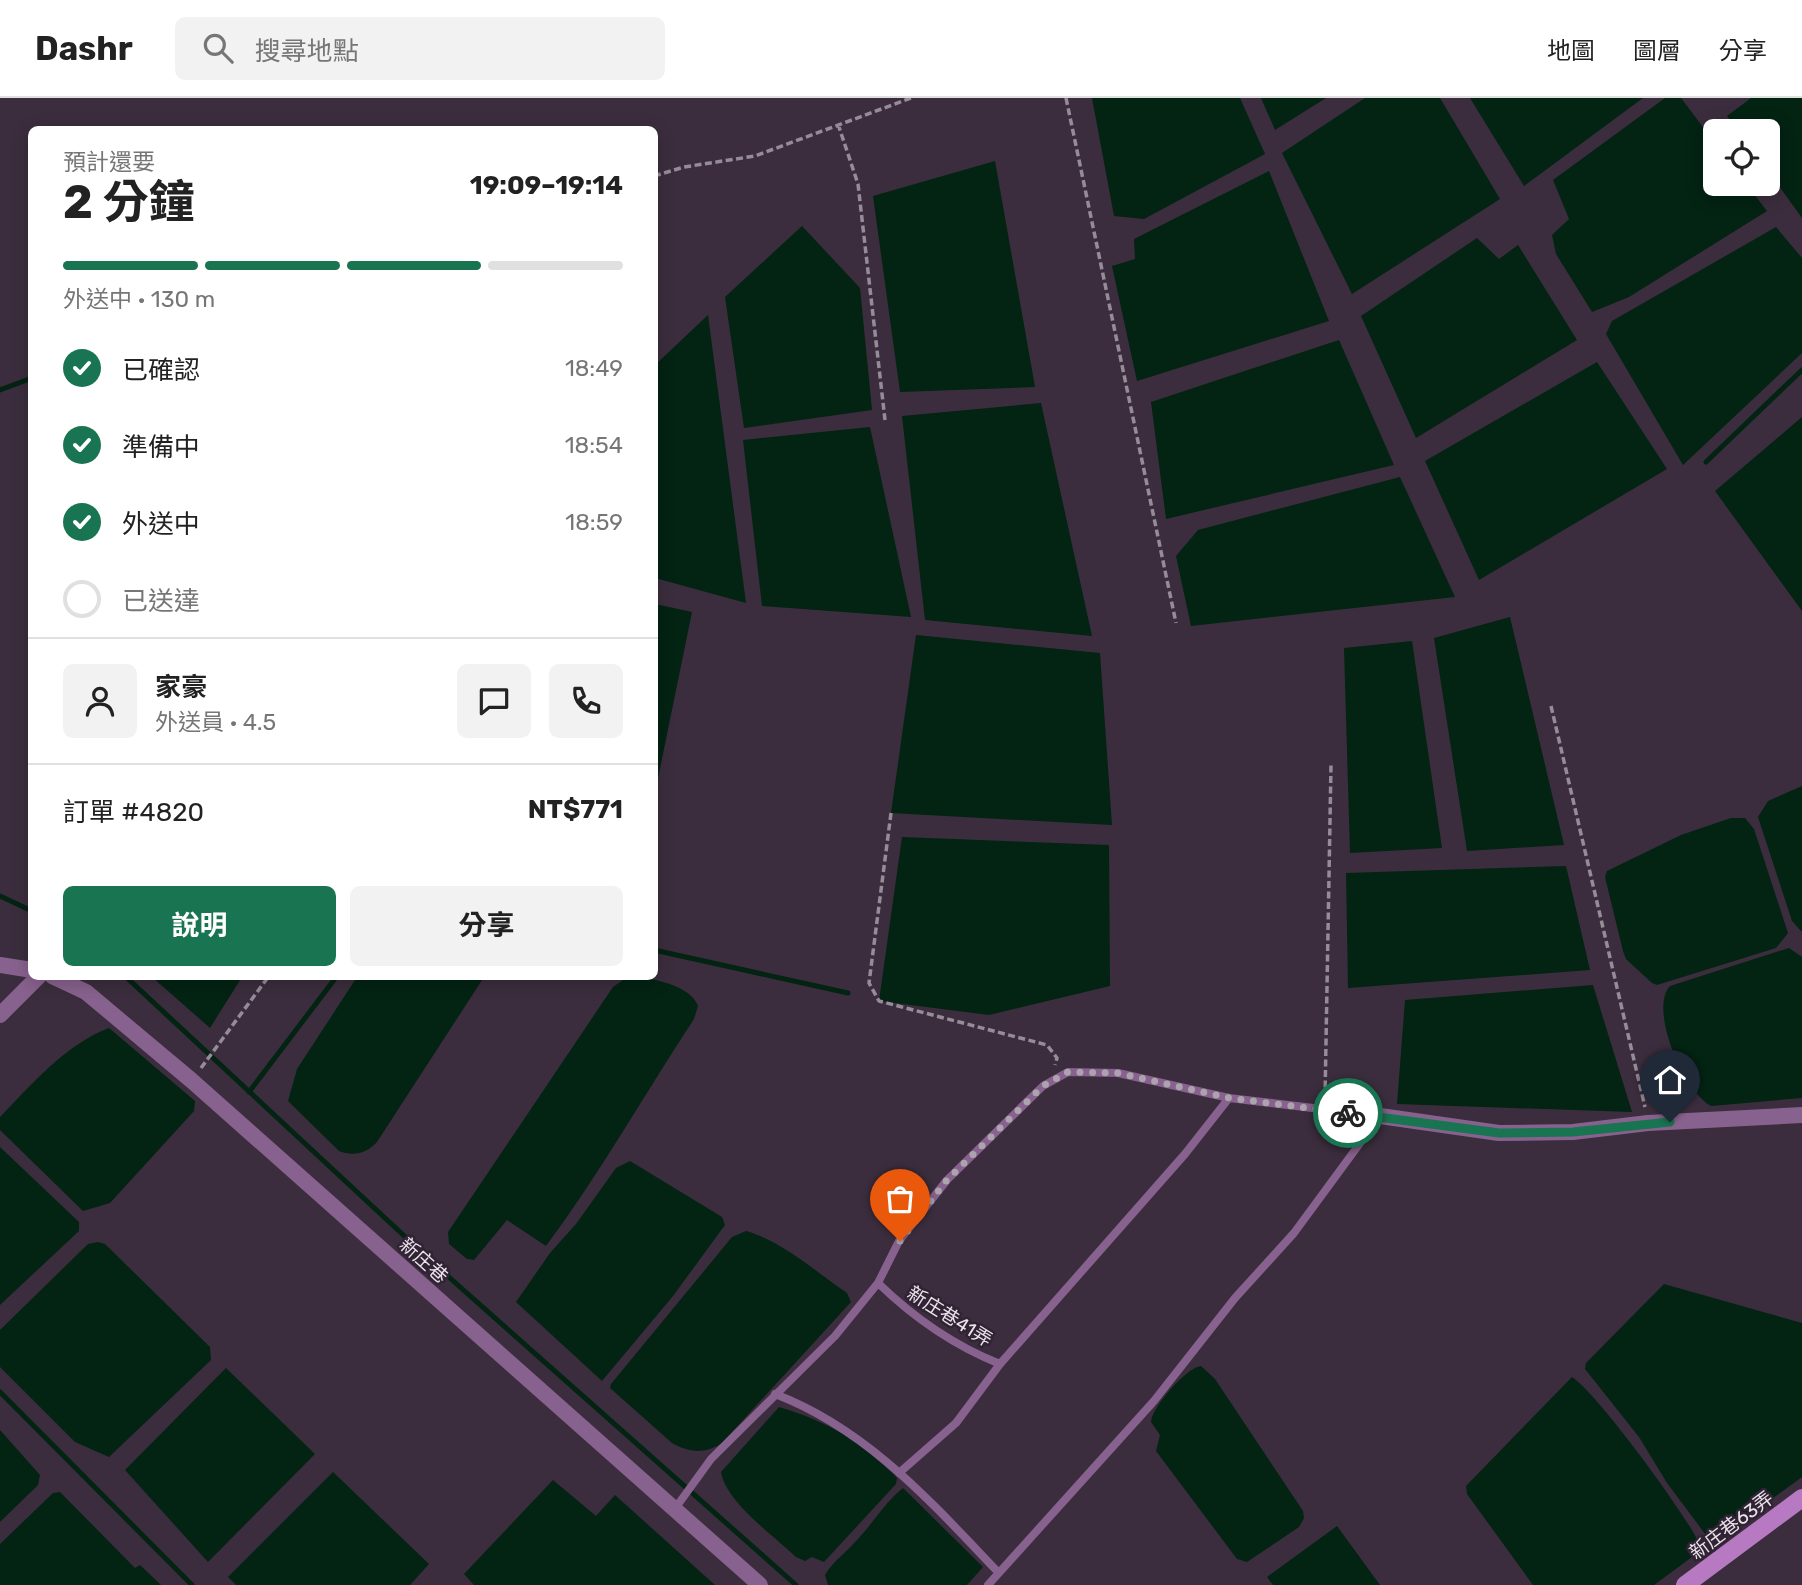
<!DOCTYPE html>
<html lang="zh-TW">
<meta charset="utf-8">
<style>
:root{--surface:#fff;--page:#f2f2f2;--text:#222;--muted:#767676;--line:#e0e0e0;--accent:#197451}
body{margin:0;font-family:Rubik,"Noto Sans TC",sans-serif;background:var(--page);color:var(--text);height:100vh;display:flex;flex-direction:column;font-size:26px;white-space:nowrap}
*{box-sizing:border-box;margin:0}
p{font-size:23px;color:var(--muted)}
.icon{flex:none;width:38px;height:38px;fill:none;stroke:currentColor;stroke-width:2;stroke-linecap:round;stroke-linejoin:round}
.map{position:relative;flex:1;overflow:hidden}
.details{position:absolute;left:28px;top:28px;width:630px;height:854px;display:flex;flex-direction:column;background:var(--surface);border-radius:10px;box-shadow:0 4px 18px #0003}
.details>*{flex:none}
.fabs{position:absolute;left:1703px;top:21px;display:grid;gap:14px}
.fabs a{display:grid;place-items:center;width:77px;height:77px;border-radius:10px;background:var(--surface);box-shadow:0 4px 18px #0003;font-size:35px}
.pin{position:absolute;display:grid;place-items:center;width:60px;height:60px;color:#fff;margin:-72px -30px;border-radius:50% 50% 50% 0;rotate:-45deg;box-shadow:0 0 7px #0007}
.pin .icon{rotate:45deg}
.courier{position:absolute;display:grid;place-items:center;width:70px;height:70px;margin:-35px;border:5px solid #197451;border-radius:50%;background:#fff;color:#222;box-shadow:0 2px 9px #0007}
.overview em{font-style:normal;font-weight:700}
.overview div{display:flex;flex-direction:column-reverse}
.overview{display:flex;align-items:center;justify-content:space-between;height:119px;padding:0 35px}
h1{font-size:46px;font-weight:700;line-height:52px}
.bar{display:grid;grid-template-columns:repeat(4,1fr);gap:10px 7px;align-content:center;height:84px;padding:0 35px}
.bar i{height:9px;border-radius:5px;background:var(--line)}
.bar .active{background:var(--accent)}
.bar p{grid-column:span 4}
.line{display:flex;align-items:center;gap:18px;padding:0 35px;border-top:2px solid var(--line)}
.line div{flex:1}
.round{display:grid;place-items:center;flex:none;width:74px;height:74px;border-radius:10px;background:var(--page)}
ol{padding:0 35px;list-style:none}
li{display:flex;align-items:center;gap:21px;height:77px}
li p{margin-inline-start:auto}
li .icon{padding:7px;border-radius:50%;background:var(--accent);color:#fff;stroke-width:4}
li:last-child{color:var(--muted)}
li i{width:38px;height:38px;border:4px solid var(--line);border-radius:50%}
.cta{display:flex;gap:14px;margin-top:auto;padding:14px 35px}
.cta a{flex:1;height:80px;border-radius:10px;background:var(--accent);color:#fff;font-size:28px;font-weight:700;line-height:80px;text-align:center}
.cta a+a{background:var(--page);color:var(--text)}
header{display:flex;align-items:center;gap:42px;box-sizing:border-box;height:98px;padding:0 35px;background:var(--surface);border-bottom:2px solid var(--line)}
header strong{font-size:33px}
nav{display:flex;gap:38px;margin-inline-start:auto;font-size:24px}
.search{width:490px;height:63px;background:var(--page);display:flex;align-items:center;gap:18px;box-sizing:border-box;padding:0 24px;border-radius:10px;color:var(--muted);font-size:26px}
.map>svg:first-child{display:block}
.water{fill:#032313}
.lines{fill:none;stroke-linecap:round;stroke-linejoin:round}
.stream{stroke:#032313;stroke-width:5}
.path{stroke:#968b98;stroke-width:3.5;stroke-dasharray:7 3.5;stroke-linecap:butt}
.lane{stroke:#88628e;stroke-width:8}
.street{stroke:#88628e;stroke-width:16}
.secondary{stroke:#b77ac2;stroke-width:18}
.done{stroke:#ada3af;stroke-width:7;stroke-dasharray:0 12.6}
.route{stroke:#197451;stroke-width:9}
.labels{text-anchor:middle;stroke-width:5;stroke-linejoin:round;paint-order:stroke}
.street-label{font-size:19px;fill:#ebe2ec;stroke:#302333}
</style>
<header>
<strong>Dashr</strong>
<div class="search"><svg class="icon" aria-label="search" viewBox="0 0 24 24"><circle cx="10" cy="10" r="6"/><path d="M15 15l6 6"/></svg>搜尋地點</div>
<nav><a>地圖</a><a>圖層</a><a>分享</a></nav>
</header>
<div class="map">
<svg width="1802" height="1487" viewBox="0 0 1802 1487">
<rect width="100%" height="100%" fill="#3b2d3d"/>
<!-- water -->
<path class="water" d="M1092 0H1240L1265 56 1144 121 1114 118Z
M1261 0H1326L1275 32Z
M1365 0H1440L1500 101 1352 196 1282 55Z
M1470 0H1643L1524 88Z
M1665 0H1681L1715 45V86H1746L1767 113 1629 199 1592 214 1556 156 1552 137 1569 121 1553 82Z
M1751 0H1802V120L1768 73V33H1738L1727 18Z
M995 63 1035 289 900 294 873 98Z
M1269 73 1329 223 1137 283 1112 168 1135 161 1134 141Z
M802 128 860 190 872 312 744 330 725 199Z
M1776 129 1802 160V255L1683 367 1606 236 1612 223Z
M1477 140 1499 161 1518 147 1577 242 1416 340 1361 218Z
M708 217 746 505 655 480V267Z
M1339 242 1394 367 1166 421 1151 304Z
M1597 264 1667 371 1479 482 1425 363Z
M1041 305 1092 538 925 522 902 318Z
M1802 319V513L1715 393Z
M870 329 911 519 762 508 743 342Z
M1400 379 1455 499 1191 528 1176 458 1198 432Z
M655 506 692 514 655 695 654 506Z
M1510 519 1564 747 1467 753 1434 540Z
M916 537 1100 555 1112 727 891 715Z
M1412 543 1442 750 1350 755 1344 550Z
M1802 688V834L1792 823 1758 719 1768 703Z
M1731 720H1745L1754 731 1788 835 1776 850 1657 887 1652 885 1626 861 1623 853 1605 779 1607 773 1681 737Z
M902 739 1109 747 1110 888 989 917 879 903Z
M1566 768 1590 872 1348 890 1346 775Z
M1789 850 1802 859V1000L1711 1008C1685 995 1648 912 1670 888Z
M152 879H242L210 930Z
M357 879H484L377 1044C367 1055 354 1059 339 1053L288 1003 297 971Z
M627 879C648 878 691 887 698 908L694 921C644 997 600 1075 546 1148L507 1122 474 1162 467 1161 449 1146 448 1134 613 889Z
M1593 887 1632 1014 1397 1006 1405 902Z
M109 930 195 1003 194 1013 110 1105 83 1113 0 1032V1019C31 987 66 946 109 930Z
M0 1049 79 1124V1133L0 1207Z
M630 1063 722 1119 725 1127 673 1198 602 1283 516 1204 550 1155 576 1126 616 1070Z
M746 1133C782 1143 816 1174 847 1195L851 1204 722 1345C705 1356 690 1355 672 1345L610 1290 611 1286 732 1139Z
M98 1144 105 1146 210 1249 211 1262 109 1359 75 1344 0 1269V1232L88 1146Z
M1664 1186 1802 1225V1379L1721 1438 1713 1440 1706 1437 1667 1385 1639 1339 1585 1271 1586 1265Z
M1201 1268 1215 1281 1303 1413 1304 1420 1299 1429 1247 1464 1237 1461 1156 1353 1160 1337 1151 1324C1152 1309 1187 1269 1201 1268Z
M226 1270 315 1356 208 1464 125 1372Z
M1572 1279C1597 1295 1684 1414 1698 1443L1696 1456 1654 1487H1533L1467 1396 1466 1388Z
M779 1309C828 1324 860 1342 897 1380L896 1386 824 1464 812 1459 805 1463 796 1459C773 1437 726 1404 721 1374Z
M0 1332 40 1377 38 1387 0 1424Z
M333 1374 429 1466 410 1487H236L228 1479Z
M553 1382 596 1418 615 1397 715 1487H474L464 1476Z
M903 1390 983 1469 967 1487H828L825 1477C833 1463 845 1456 855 1444 872 1427 884 1405 903 1390Z
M60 1394 135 1470 140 1467 161 1487H0V1446L53 1395Z
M1337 1428 1380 1487H1273L1267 1479Z"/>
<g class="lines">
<!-- stream -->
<path class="stream" d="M0 292 32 280
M1706 364 1802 272
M0 798 32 813
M654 852 848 895
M125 878 442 1173 796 1487
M249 994 337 878
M0 1294 192 1487"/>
<!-- path -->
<path class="path" d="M1066 0 1176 525
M838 26 858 86 885 322
M654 78 684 69 755 58 911 0
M1551 608 1645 1009
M891 715 869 885 879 903 1047 947 1057 960 1055 967
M201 970 269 878
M1325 1000 1331 667"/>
<!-- lane -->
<path class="lane" d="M1000 1266C955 1248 913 1219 878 1185L899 1143 947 1082 1043 988 1068 974 1118 975 1229 1000 1380 1018
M775 1296C867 1331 931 1404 998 1474
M899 1375 956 1325 1000 1266 1185 1056 1229 1000
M674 1412 711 1361 835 1238 878 1185
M988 1487 1154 1303 1235 1200 1294 1135 1380 1018"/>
<!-- street -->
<path class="street" d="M0 867 32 872
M52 878 86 894 191 982 760 1487
M0 917 39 878
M1380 1018 1499 1035 1573 1034 1648 1025 1802 1017"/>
<!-- secondary -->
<path class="secondary" d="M1685 1487 1802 1400"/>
</g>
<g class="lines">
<!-- done -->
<path class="done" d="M900 1143 947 1082 1043 988 1068 974 1118 975 1229 1000 1348 1015"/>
<!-- route -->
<path class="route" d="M1348 1015 1499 1035 1573 1034 1670 1024"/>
</g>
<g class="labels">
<!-- street labels -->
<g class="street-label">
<text transform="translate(424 1162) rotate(42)" y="7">新庄巷</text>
<text transform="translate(950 1218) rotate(32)" y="7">新庄巷41弄</text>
<text transform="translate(1731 1427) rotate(-37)" y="7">新庄巷63弄</text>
</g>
</g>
</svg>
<div class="fabs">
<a><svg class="icon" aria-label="locate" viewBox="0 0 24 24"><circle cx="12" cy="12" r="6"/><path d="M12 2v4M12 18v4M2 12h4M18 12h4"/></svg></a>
</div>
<div class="pin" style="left:900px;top:1143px;background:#ea580c"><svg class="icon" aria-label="bag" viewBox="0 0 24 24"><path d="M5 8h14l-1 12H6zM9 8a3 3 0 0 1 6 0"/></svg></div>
<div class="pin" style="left:1670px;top:1024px;background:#1f2937"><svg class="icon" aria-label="home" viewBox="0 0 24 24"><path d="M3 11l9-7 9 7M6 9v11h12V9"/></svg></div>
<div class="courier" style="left:1348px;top:1015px"><svg class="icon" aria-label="bike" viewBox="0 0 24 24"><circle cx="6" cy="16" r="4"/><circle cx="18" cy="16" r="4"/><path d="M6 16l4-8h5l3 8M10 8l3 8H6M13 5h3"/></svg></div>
<section class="details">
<div class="overview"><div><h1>2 分鐘</h1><p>預計還要</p></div><em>19:09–19:14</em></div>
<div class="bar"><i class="active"></i><i class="active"></i><i class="active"></i><i></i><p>外送中 · 130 m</p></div>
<ol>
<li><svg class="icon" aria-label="check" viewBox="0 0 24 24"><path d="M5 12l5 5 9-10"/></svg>已確認<p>18:49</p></li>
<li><svg class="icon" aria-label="check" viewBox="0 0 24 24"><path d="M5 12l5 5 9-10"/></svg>準備中<p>18:54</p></li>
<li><svg class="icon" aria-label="check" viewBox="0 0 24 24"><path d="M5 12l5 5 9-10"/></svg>外送中<p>18:59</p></li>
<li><i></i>已送達</li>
</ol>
<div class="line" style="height:126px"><a class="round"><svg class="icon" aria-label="person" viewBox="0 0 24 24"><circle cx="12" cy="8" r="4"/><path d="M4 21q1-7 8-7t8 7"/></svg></a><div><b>家豪</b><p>外送員 · 4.5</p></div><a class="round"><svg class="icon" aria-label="chat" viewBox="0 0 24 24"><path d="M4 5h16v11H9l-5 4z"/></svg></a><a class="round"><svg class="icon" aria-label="phone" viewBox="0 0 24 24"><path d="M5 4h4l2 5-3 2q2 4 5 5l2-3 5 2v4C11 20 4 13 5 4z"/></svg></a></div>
<div class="line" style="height:91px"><div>訂單 #4820</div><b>NT$771</b></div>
<div class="cta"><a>說明</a><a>分享</a></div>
</section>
</div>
